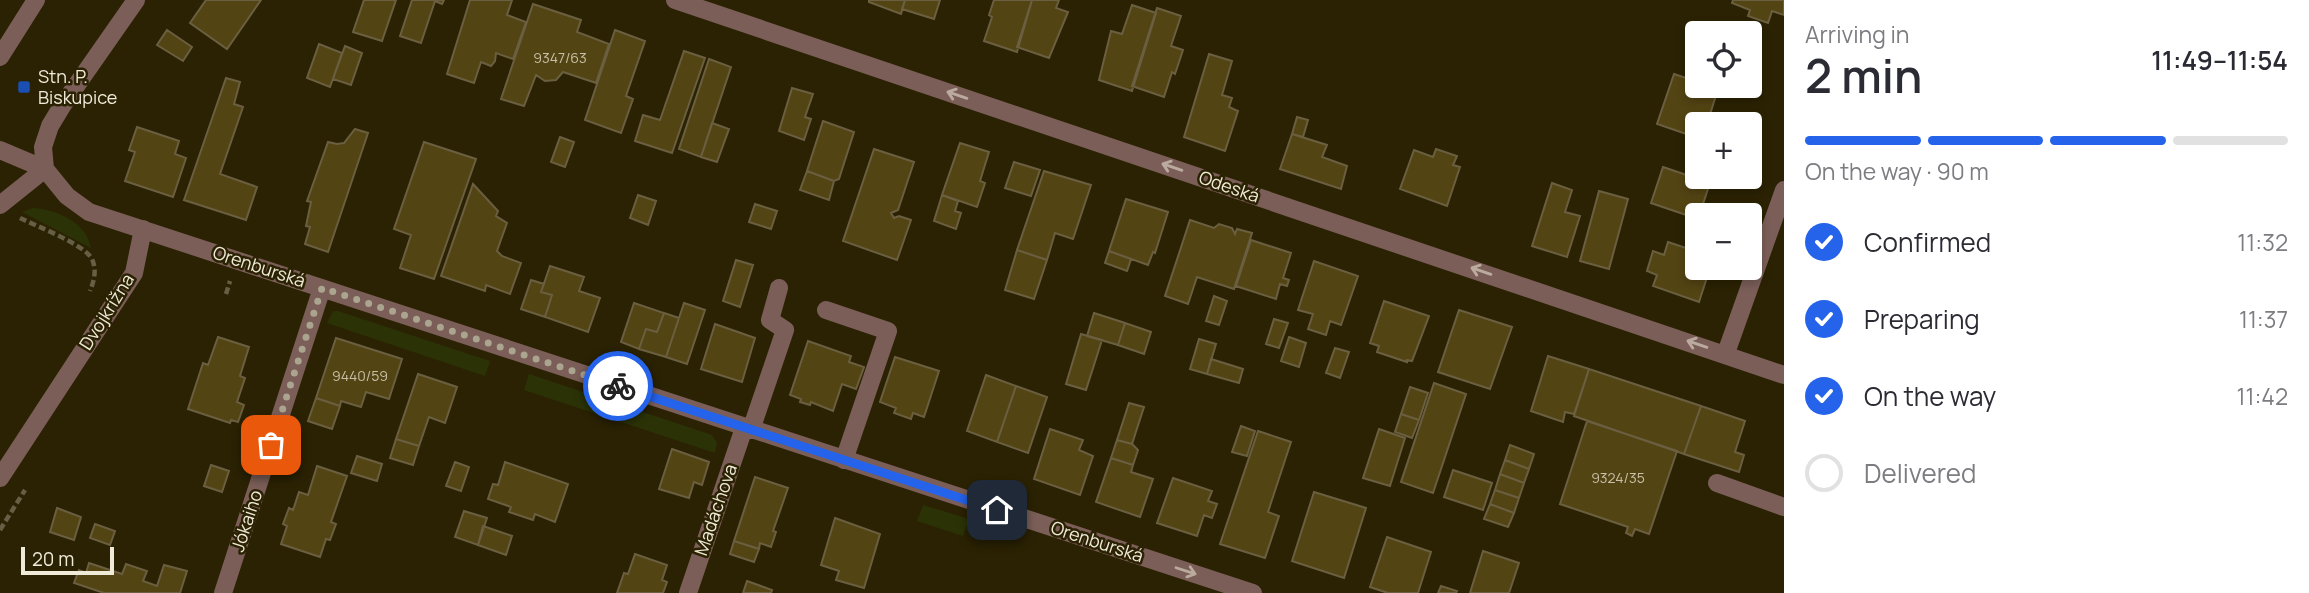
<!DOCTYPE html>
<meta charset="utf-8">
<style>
:root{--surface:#fff;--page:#f2f2f3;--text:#2b2b33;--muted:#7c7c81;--line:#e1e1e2;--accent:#2563eb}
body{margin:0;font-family:Manrope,sans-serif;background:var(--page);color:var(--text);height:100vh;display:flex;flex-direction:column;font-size:26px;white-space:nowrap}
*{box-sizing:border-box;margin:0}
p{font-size:23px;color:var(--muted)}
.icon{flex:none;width:38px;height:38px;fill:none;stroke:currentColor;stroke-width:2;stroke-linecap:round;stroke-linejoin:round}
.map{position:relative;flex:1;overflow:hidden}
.panel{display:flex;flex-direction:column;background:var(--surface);width:525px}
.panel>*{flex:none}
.fabs{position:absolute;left:1685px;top:21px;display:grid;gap:14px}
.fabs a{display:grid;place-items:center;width:77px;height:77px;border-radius:7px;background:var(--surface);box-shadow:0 4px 10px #0003;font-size:35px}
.scale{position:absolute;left:21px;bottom:18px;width:93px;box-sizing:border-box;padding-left:7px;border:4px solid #f0ead9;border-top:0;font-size:19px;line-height:24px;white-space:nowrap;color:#f0ead9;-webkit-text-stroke:5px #2b2203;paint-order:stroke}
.pin{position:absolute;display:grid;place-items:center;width:60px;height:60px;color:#fff;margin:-30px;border-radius:14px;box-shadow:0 4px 10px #0006}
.courier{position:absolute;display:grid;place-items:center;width:70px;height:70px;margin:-35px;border:5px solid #2563eb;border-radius:50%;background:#fff;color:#222;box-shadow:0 2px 9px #0007}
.headline em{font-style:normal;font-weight:600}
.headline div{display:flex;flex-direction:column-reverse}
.headline{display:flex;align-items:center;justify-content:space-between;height:119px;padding:0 21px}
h1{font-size:46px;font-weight:600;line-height:52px}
.bar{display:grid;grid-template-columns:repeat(4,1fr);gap:10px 7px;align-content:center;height:84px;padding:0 21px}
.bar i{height:9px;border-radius:5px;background:var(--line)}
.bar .selected{background:var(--accent)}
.bar p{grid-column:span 4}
ol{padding:0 21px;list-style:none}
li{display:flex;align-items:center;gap:21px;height:77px}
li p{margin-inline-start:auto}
li .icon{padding:7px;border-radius:50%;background:var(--accent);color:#fff;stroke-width:4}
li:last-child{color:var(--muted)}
li i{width:38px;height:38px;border:4px solid var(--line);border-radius:50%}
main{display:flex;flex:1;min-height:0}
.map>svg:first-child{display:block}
.green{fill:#2b3306}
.building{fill:#534413;stroke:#6a5f40;stroke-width:2}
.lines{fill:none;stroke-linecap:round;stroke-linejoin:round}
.path{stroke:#675f45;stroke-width:4.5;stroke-dasharray:7 3.5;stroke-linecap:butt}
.minor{stroke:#7b5e58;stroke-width:18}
.oneway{stroke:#bbab9f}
.done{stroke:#aba48e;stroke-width:7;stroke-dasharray:0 12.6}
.route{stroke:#2563eb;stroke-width:9}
.transit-dot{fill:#1a4fb4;stroke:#2b2203;stroke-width:2.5}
.labels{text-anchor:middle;stroke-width:5;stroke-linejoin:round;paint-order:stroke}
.number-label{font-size:14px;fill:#c9c0a8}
.poi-label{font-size:18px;fill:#f0ead9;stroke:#2b2203;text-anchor:start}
.street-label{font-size:18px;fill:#f0ead9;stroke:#2b2203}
</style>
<main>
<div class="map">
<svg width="1784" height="593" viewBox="0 0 1784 593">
<rect width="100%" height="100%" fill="#2b2203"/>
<!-- green -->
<path class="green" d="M33 208C56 209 87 223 91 248L22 212Z
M333 311H338L490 361 485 376 327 323Z
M529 374 712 435 717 443 715 453 524 390Z
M923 505 969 519 963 536 917 521Z"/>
<!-- building -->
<path class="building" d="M206 0H261L227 49 190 23Z
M364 0H396L382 41 353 32Z
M412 0H444L442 4 435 1 421 43 400 36Z
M470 0H512L507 15 526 22 513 59 496 53 495 61 491 66 481 62 474 83 447 74Z
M869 0H905L901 14 869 2Z
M905 0H940L934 19 902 9Z
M994 0H1032L1017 52 984 41 992 17 989 15Z
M1032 0H1059L1056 8 1068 12 1049 58 1017 47Z
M1733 0H1784V15L1772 11 1768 23 1748 16 1750 10 1732 3Z
M533 4 581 20 577 32 609 44 596 83 563 72 556 80 545 81 536 75 524 106 501 99Z
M1132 5 1156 13 1132 91 1099 80 1111 31 1122 34Z
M1157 8 1181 16 1171 46 1183 50 1175 74 1172 72 1164 97 1132 86Z
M167 30 192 47 183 61 157 45Z
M615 30 645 41 626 96 633 99 621 133 585 120Z
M319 44 342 53 330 87 307 78Z
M345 46 362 53 351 85 333 79Z
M684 51 705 58 672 153 635 141 643 115 660 120Z
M1209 54 1232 61 1222 95 1232 98 1229 107 1238 111 1225 151 1184 137Z
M709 59 731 67 701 157 679 149Z
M1674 74 1698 82V86H1709L1718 89 1707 124H1698V138L1657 124Z
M226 78 240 82 234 104 243 107 220 174 257 187 246 220 184 200Z
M792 88 813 94 805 117 811 119 804 140 779 131Z
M1297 117 1308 120 1303 137 1292 134Z
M823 121 854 132 839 179 834 181 807 171Z
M712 123 729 129 717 162 701 157Z
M137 127 179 141 175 154 186 158 173 197 125 181 135 152 129 150Z
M355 129 368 133 328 252 305 244 310 227 306 226 311 202 307 201 328 142 337 144 344 143Z
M1292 134 1327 145 1322 157 1347 166 1341 189 1280 169Z
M560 137 574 142 565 167 551 162Z
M424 142 476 159 434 279 400 268 411 235 394 229Z
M960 143 989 152 980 181 985 183 977 207 942 195Z
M874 149 914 162 898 210 891 213 894 218 899 216 911 220 897 260 843 241Z
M1436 149 1457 156 1453 165 1460 167 1447 206 1400 189 1414 150 1433 157Z
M1014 162 1040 170 1031 196 1005 188Z
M1663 167 1710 183 1698 219 1651 203Z
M807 171 834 181 829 200 800 190Z
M1044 171 1091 185 1073 239 1055 233 1047 260 1017 250Z
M1552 183 1572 190 1565 212 1580 216 1567 257 1532 246Z
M473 184 498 211 496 216 507 223 497 251 502 256 521 263 510 294 486 285 485 291 441 276Z
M1599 191 1628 199 1609 269 1580 261Z
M638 195 656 201 648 225 630 218Z
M942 195 958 201 955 211 961 213 956 229 934 221Z
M1126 199 1168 212 1155 253 1153 252 1148 265 1109 251Z
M755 204 777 211 771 229 749 222Z
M1190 220 1214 228 1219 224 1232 228 1235 234 1237 229 1252 233 1234 289 1197 277 1188 304 1165 296Z
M1691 225 1698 228V243L1686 239Z
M1251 240 1291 253 1283 278 1289 280 1287 286 1280 284 1276 299 1236 286Z
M1668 242 1698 252V268H1710L1699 302 1653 286 1657 275 1647 271 1653 251 1664 255Z
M1017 250 1047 260 1034 299 1005 290Z
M1109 251 1131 259 1127 271 1105 263Z
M736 260 753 265 740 307 723 301Z
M1314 261 1358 276 1341 325 1330 321 1326 335 1308 329 1313 314 1298 310Z
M550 266 584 277 579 291 600 298 588 332 545 317 552 295 541 292Z
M531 280 544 284 541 292 552 295 545 317 521 309Z
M1214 296 1227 301 1219 325 1206 321Z
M1384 301 1429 316 1412 361 1407 360V362L1377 352 1379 346 1370 343Z
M634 303 664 313 657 332 646 329 639 349 621 342Z
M684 303 705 310 687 364 666 357Z
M1459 310 1512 327 1490 389 1438 372Z
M664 313 679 318 666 357 639 349 646 329 657 332Z
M1094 313 1125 323 1118 345 1087 336Z
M1274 319 1288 323 1279 348 1266 344Z
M1125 323 1151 332 1144 354 1118 345Z
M715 324 755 338 742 382 701 369Z
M1081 334 1102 340 1086 390 1066 384Z
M218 337 249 347 240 376 245 378 237 402 244 405 238 422 231 420 230 423 188 409 203 363 208 365Z
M1289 337 1306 343 1299 367 1281 361Z
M336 338 402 359 389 399 366 392 361 407 341 401 340 406 316 398Z
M1199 339 1216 344 1207 374 1190 369Z
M808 341 851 356 849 362 864 367 856 389 842 384 833 411 811 402 810 405 800 402 801 399 790 395Z
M1335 348 1349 352 1340 378 1326 373Z
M1548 356 1589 369 1574 414 1565 412 1563 422 1531 411Z
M895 357 939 371 924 417 913 413 911 419 894 413 896 408 880 402Z
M1211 359 1243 369 1239 383 1207 374Z
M1589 369 1701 406 1684 454 1574 416Z
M418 374 457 387 445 423 429 417 419 446 396 439Z
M986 375 1016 386 997 442 967 431Z
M1434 383 1466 394 1433 493 1401 482Z
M1016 386 1047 397 1028 453 997 442Z
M1410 387 1428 393 1419 420 1401 414Z
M316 398 340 406 332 429 308 421Z
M1129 403 1144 407 1132 444 1117 440Z
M1701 406 1745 421 1735 452 1744 455 1739 472 1684 454Z
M1401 414 1419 420 1412 438 1395 432Z
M1587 421 1677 451 1649 534 1635 529 1632 536 1626 533 1628 527 1560 504Z
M1241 426 1255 431 1247 456 1232 452Z
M1050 429 1083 440 1079 450 1093 456 1080 495 1034 479Z
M1379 429 1405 438 1390 486 1363 478Z
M1258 431 1291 442 1268 512 1279 516 1265 558 1220 544Z
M396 439 419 446 413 465 390 458Z
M1117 440 1132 444 1138 450 1133 465 1111 458Z
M1510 445 1534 454 1529 469 1505 460Z
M672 449 709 462 702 485 694 482 689 498 659 489Z
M357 456 382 464 377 481 351 473Z
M1111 458 1133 465 1131 472 1153 479 1140 517 1096 502Z
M1505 460 1529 469 1524 483 1500 474Z
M455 462 469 467 461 491 446 486Z
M505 462 568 484 555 522 535 514 533 520 509 512 511 507 488 499 493 484 498 485Z
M211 465 229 471 222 492 204 486Z
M317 466 347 476 331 522 336 524 330 540 326 539 320 557 281 544 287 526 283 524 289 508 293 510 299 492 308 495Z
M1453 470 1492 483 1483 510 1444 497Z
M1500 474 1524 483 1519 498 1495 490Z
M755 477 788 488 773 531 776 532 771 547 760 543 759 549 734 541Z
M1173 478 1212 491 1208 501 1217 504 1212 518 1204 515 1197 536 1157 523Z
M1495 490 1519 498 1514 513 1490 504Z
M1314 492 1366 508 1344 578 1292 561Z
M1490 504 1514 513 1508 527 1484 519Z
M57 508 81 517 74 540 50 532Z
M464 511 487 518 478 545 455 537Z
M835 518 880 534 864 588 836 580 839 571 821 565Z
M95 524 115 531 110 545 90 538Z
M483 526 512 536 506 555 478 545Z
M1387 537 1431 552 1418 593H1388L1370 587Z
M734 541 759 549 754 562 730 554Z
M1483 551 1519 563 1509 593H1470Z
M635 554 667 565 662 580 667 582 663 593H617L624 573 628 574Z
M89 563 122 574 126 564 147 571 143 581 157 586 164 565 187 571 180 593H104L74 583 79 570 86 573Z
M747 581 772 590 771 593H743Z
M1441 586 1457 591 1456 593H1438Z"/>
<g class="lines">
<!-- path -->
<path class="path" d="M20 218C36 226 84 244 92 259 97 270 94 281 90 291
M226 294 230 281
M0 530 25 490"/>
<!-- minor -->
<path class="minor" d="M136 0 62 106 50 126 43 147 45 169 67 196 89 212 1253 593
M675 0 1784 375
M0 57 36 0
M0 150 45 169
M0 205 45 169
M826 310 888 331 844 460
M1726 353 1784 190
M751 430 785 330 770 320 779 288
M0 478 134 273 143 229
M1717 483 1784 507
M223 593 322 288
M688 593 744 428"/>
</g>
<!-- one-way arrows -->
<defs><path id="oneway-shaft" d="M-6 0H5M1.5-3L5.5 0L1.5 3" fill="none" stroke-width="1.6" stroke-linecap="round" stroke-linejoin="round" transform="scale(1.75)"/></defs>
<g class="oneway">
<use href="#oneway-shaft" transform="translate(957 95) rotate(-161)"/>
<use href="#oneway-shaft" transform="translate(1172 167) rotate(-161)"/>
<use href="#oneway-shaft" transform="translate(1481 271) rotate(-161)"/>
<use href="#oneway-shaft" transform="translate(1697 344) rotate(-161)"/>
<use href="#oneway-shaft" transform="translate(1186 571) rotate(18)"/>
</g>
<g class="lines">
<!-- done -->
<path class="done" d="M271 445 322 288 618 386"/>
<!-- route -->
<path class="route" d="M618 386 997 510"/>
</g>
<!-- markers -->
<rect class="transit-dot" x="17" y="80" width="14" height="14" rx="3.5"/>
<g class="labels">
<!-- number labels -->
<g class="number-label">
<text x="560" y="63">9347/63</text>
<text x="360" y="381">9440/59</text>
<text x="1618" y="483">9324/35</text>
</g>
<!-- poi labels -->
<g class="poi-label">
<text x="38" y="83">Stn. P.<tspan x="38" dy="21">Biskupice</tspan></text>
</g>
<!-- street labels -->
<g class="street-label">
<text transform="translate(1229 187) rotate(19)" y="6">Odeská</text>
<text transform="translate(259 267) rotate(18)" y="6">Orenburská</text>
<text transform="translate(107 312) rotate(-58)" y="6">Dvojkrížna</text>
<text transform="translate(716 510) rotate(-71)" y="6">Madáchova</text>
<text transform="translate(247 521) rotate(-72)" y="6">Jókaiho</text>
<text transform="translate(1097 542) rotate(18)" y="6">Orenburská</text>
</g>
</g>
</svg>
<div class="fabs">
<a><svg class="icon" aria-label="locate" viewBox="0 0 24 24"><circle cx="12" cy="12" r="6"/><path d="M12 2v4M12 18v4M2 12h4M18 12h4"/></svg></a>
<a>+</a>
<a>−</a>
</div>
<div class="scale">20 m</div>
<div class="pin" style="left:271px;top:445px;background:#ea580c"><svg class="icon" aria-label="bag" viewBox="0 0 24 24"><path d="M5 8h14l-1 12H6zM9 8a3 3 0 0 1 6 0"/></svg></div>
<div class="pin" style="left:997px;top:510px;background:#1f2937"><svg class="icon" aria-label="home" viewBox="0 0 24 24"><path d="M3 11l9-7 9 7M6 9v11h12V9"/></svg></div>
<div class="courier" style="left:618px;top:386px"><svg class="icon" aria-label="bike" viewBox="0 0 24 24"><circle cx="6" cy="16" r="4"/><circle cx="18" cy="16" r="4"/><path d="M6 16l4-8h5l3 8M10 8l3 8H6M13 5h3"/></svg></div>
</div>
<section class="panel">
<div class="headline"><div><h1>2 min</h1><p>Arriving in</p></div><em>11:49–11:54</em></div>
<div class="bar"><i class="selected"></i><i class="selected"></i><i class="selected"></i><i></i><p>On the way · 90 m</p></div>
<ol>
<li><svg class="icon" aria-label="check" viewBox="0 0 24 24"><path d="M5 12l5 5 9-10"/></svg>Confirmed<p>11:32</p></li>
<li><svg class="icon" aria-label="check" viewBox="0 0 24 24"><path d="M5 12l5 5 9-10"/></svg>Preparing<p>11:37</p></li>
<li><svg class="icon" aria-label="check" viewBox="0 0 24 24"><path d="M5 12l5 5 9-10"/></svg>On the way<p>11:42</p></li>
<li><i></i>Delivered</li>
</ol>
</section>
</main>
